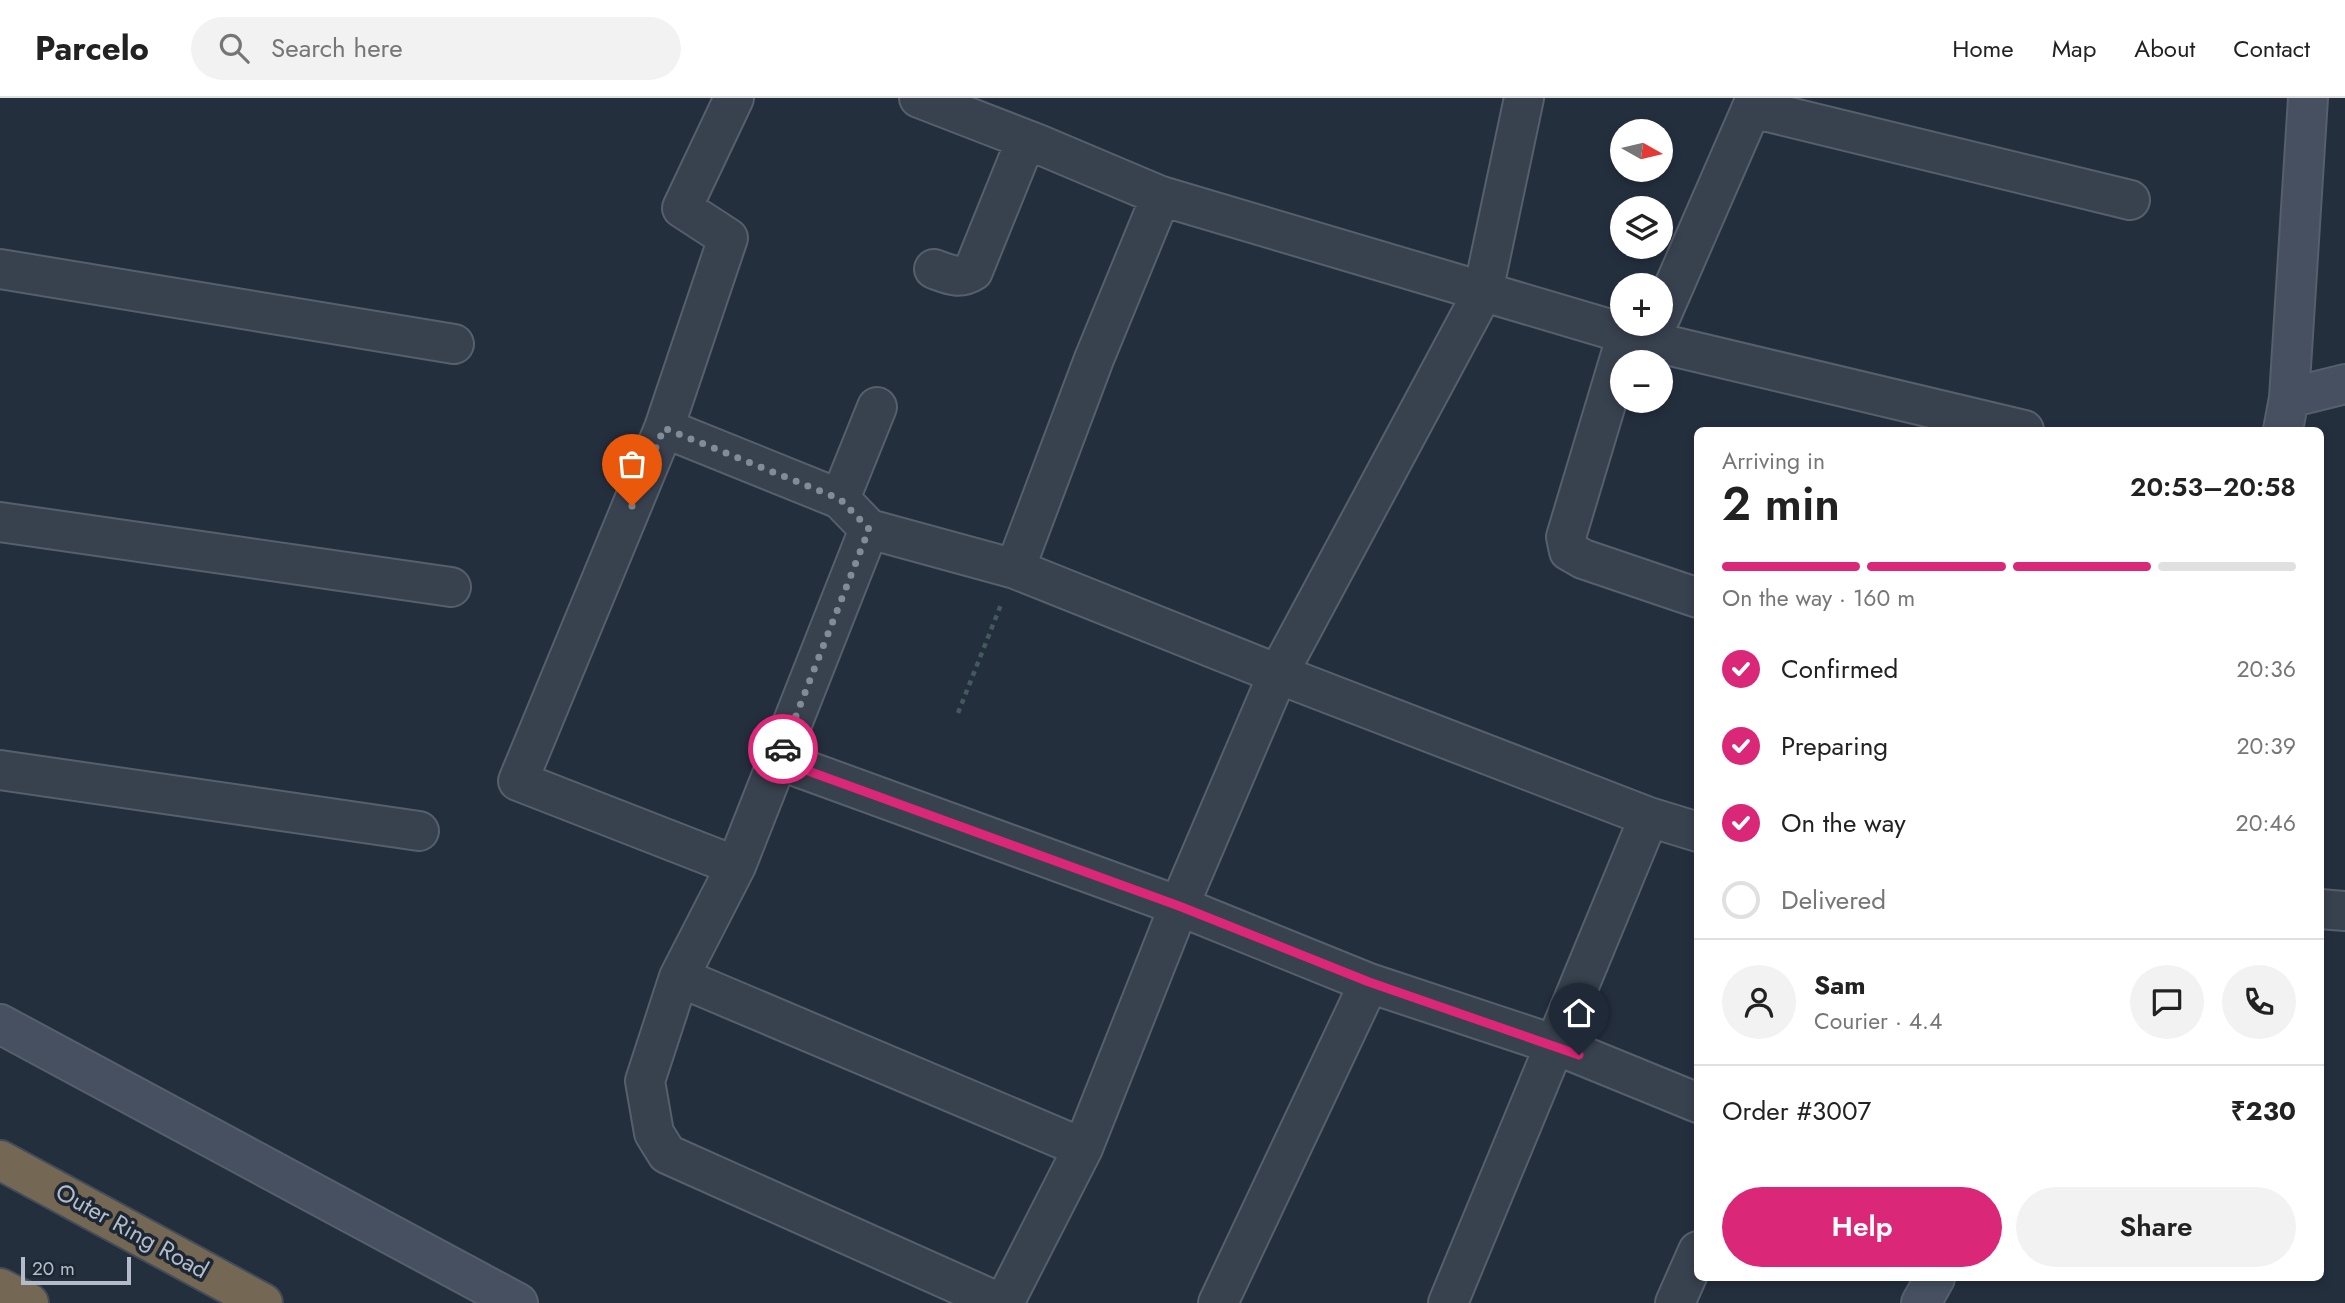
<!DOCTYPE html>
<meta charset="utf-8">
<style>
:root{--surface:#fff;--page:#f2f2f2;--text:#222;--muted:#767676;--line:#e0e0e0;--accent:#db2777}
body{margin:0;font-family:Jost,sans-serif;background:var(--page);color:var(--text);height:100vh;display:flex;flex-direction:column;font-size:26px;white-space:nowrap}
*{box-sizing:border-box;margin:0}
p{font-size:23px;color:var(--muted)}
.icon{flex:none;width:38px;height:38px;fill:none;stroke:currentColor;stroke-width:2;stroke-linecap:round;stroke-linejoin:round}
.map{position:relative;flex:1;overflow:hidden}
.side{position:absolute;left:1694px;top:329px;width:630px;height:854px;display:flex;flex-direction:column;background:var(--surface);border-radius:10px;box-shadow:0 4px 10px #0003}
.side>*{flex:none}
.needle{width:46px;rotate:98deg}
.controls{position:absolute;left:1610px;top:21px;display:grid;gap:14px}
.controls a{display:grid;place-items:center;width:63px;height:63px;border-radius:50%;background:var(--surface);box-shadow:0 4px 10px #0003;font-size:35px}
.scale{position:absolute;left:21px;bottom:18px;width:110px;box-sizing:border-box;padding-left:7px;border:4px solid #b4bcc9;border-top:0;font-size:19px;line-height:24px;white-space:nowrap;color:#b4bcc9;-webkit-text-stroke:5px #1d2633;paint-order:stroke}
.pin{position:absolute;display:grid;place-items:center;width:60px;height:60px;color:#fff;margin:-72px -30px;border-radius:50% 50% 50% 0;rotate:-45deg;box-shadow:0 0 7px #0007}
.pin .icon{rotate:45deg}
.courier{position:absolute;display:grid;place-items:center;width:70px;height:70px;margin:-35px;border:5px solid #db2777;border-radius:50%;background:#fff;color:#222;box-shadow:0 2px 9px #0007}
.overview em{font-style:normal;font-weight:600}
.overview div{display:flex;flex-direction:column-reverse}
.overview{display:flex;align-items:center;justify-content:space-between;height:119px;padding:0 28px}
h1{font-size:46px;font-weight:600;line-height:52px}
.bar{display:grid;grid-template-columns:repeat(4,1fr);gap:10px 7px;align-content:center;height:84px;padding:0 28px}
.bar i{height:9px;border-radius:5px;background:var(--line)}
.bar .current{background:var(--accent)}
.bar p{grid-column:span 4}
.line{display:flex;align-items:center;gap:18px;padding:0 28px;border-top:2px solid var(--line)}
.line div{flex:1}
.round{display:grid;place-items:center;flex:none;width:74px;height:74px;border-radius:37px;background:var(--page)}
ol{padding:0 28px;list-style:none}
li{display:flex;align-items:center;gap:21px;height:77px}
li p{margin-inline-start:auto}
li .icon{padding:7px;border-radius:50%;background:var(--accent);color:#fff;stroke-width:4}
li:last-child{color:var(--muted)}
li i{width:38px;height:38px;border:4px solid var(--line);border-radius:50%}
.primary-button{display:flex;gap:14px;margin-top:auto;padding:14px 28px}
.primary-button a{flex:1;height:80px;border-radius:42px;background:var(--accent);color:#fff;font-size:28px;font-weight:600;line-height:80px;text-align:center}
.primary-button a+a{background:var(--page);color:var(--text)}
header{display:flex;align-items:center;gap:42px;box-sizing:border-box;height:98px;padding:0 35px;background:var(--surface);border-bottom:2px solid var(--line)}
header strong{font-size:33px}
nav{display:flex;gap:38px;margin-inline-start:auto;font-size:24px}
.search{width:490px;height:63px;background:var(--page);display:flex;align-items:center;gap:18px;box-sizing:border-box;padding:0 24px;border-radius:38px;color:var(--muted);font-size:26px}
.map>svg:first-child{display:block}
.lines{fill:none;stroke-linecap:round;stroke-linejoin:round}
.street-casing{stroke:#565f6c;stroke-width:42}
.secondary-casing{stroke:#565f6c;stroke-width:42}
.highway-casing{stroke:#434c59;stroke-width:42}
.path{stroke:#44595c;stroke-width:4.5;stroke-dasharray:5 5;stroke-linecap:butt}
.street{stroke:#38414e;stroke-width:38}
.secondary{stroke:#465061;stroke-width:38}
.highway{stroke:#746855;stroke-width:38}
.done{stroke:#828b98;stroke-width:7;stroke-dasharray:0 12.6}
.route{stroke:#db2777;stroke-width:9}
.labels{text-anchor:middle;stroke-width:7;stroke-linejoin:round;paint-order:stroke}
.street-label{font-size:24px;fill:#b4bcc9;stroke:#1d2633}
</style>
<header>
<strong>Parcelo</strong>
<div class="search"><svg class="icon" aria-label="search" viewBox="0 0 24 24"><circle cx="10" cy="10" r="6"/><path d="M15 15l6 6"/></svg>Search here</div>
<nav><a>Home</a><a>Map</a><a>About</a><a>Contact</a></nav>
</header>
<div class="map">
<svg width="2345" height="1205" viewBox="0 0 2345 1205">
<rect width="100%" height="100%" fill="#242f3e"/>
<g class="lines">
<!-- street casing -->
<g class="street-casing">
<path id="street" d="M734 0 682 110 728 140 664 330 518 683 736 768 679 879 645 983 654 1035 667 1056 1000 1205
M919 0 1038 46 1161 98 1650 243 2024 332
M1752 10 2130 102
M0 171 454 246
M934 171C948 176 959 182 973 173L1026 42
M1661 218 1756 0
M1627 236 1566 439 1569 453 1583 461 1698 500
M664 330 840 401 869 431 1015 471 1278 576 1649 719 1698 734
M840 401 877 309
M0 424 451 489
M1015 471 1094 261 1161 98
M778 662 1179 808 1369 885 1556 947 1698 1005
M0 672 419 733
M736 768 869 431
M2320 811 2345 813
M679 879 1083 1050
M1004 1205 1083 1050 1179 808 1278 576 1483 194 1524 0
M1218 1205 1369 885
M1448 1205 1649 719
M1675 1205 1698 1153"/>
</g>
<!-- secondary casing -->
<g class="secondary-casing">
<path id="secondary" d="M2289 300 2345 286
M2283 332 2289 300 2308 0
M0 926 518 1205
M1921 1205 1935 1180"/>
</g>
<!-- highway casing -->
<g class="highway-casing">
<path id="highway" d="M0 1062 263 1205
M0 1190 29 1205"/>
</g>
<!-- path -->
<path class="path" d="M958 615 1002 504"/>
<!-- street -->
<use href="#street" class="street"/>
<!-- secondary -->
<use href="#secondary" class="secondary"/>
<!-- highway -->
<use href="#highway" class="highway"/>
</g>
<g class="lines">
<!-- done -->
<path class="done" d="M632 408 664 330 840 401 869 431 783 651"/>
<!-- route -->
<path class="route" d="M783 651 778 662 1179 808 1369 884 1579 957"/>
</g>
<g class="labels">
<!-- street labels -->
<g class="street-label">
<text transform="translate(132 1133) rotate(29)" y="8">Outer Ring Road</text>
</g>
</g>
</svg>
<div class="controls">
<a><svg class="needle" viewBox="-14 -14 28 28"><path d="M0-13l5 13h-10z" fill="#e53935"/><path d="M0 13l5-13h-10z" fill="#767676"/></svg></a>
<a><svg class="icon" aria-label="layers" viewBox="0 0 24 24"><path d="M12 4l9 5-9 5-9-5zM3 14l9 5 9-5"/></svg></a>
<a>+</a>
<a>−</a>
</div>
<div class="scale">20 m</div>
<div class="pin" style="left:632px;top:408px;background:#ea580c"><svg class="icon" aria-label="bag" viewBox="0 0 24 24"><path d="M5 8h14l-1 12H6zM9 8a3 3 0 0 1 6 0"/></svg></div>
<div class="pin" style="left:1579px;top:957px;background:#1f2937"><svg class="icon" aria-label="home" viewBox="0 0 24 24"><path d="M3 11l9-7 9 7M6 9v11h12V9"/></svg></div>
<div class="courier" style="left:783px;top:651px"><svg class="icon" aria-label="car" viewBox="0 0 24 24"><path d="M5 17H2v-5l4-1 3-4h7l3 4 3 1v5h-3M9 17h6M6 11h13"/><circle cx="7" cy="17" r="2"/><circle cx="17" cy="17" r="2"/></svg></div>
<section class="side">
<div class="overview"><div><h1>2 min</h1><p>Arriving in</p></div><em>20:53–20:58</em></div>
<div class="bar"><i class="current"></i><i class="current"></i><i class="current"></i><i></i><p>On the way · 160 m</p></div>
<ol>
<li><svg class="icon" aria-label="check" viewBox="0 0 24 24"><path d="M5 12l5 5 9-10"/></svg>Confirmed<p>20:36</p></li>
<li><svg class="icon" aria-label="check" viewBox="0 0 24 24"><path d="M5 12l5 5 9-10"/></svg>Preparing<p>20:39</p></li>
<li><svg class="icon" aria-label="check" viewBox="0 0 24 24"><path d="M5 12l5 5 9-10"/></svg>On the way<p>20:46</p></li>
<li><i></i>Delivered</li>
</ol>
<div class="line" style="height:126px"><a class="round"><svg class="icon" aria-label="person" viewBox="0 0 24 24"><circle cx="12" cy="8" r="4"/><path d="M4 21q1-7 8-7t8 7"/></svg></a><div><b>Sam</b><p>Courier · 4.4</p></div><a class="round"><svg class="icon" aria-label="chat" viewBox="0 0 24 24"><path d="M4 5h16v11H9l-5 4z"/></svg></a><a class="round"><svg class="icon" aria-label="phone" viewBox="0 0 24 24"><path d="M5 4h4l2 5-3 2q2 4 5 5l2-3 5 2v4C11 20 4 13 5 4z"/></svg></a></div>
<div class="line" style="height:91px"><div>Order #3007</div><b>₹230</b></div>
<div class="primary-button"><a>Help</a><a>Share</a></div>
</section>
</div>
